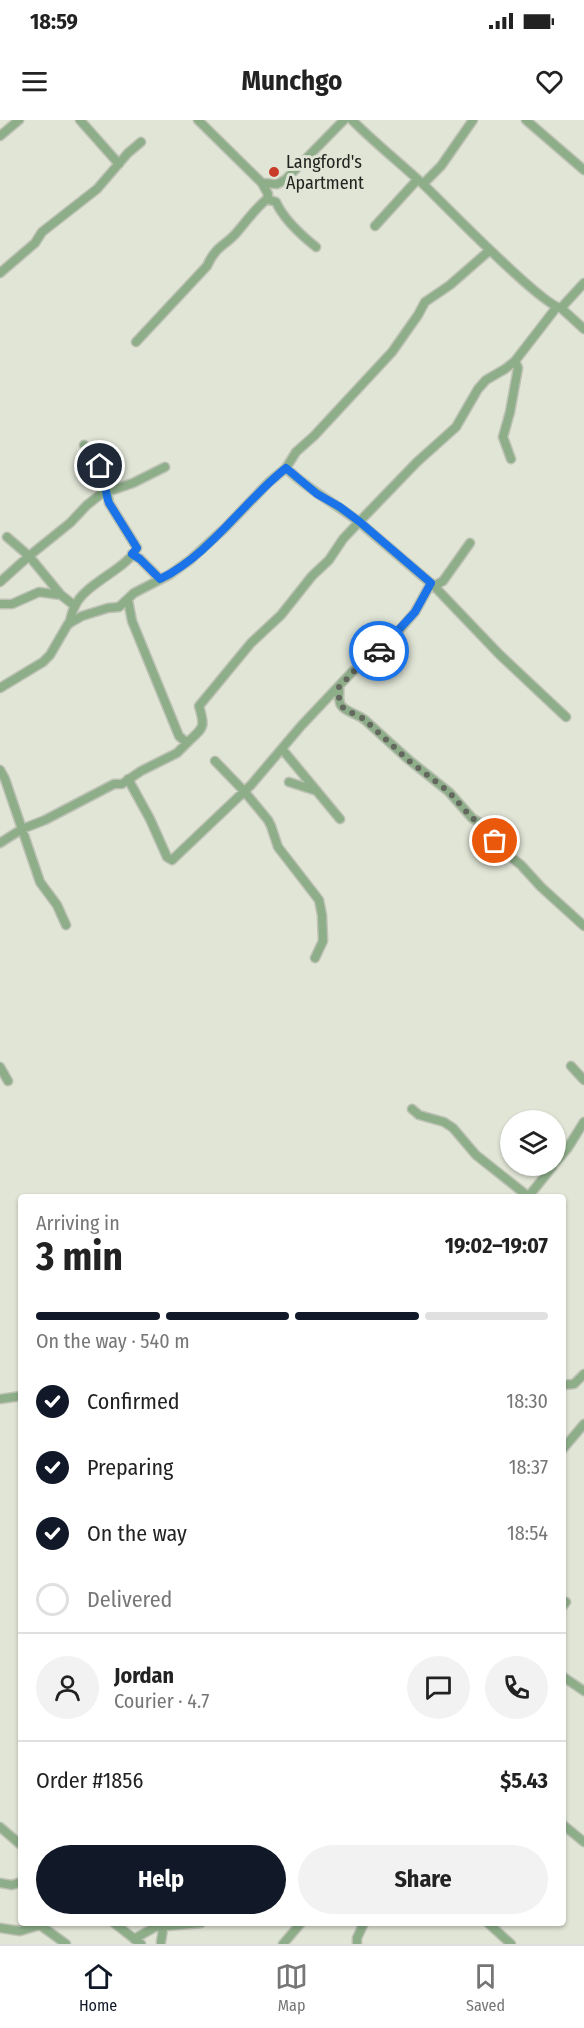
<!DOCTYPE html>
<meta charset="utf-8">
<style>
:root{--surface:#fff;--page:#f2f2f2;--text:#222;--muted:#767676;--line:#e0e0e0;--accent:#111827}
body{margin:0;font-family:"Fira Sans Condensed",sans-serif;background:var(--page);color:var(--text);height:100vh;display:flex;flex-direction:column;font-size:22px;white-space:nowrap}
*{box-sizing:border-box;margin:0}
p{font-size:20px;color:var(--muted)}
.icon{flex:none;width:33px;height:33px;fill:none;stroke:currentColor;stroke-width:2;stroke-linecap:round;stroke-linejoin:round}
.map{position:relative;flex:1;overflow:hidden}
.drawer{position:absolute;left:18px;top:1074px;width:548px;height:732px;display:flex;flex-direction:column;background:var(--surface);border-radius:6px;box-shadow:0 2px 4px #0004}
.drawer>*{flex:none}
.buttons{position:absolute;left:500px;top:990px;display:grid;gap:12px}
.buttons a{display:grid;place-items:center;width:66px;height:66px;border-radius:50%;background:var(--surface);box-shadow:0 2px 4px #0004;font-size:30px}
.pin{position:absolute;display:grid;place-items:center;width:51px;height:51px;color:#fff;margin:-26px;border:3px solid #fff;border-radius:50%;box-shadow:0 2px 6px #0007}
.courier{position:absolute;display:grid;place-items:center;width:60px;height:60px;margin:-30px;border:4px solid #1a73e8;border-radius:50%;background:#fff;color:#222;box-shadow:0 2px 8px #0007}
.headline em{font-style:normal;font-weight:700}
.headline div{display:flex;flex-direction:column-reverse}
.headline{display:flex;align-items:center;justify-content:space-between;height:102px;padding:0 18px}
h1{font-size:39px;font-weight:700;line-height:45px}
.bar{display:grid;grid-template-columns:repeat(4,1fr);gap:9px 6px;align-content:center;height:72px;padding:0 18px}
.bar i{height:8px;border-radius:4px;background:var(--line)}
.bar .on{background:var(--accent)}
.bar p{grid-column:span 4}
.line{display:flex;align-items:center;gap:15px;padding:0 18px;border-top:2px solid var(--line)}
.line div{flex:1}
.round{display:grid;place-items:center;flex:none;width:63px;height:63px;border-radius:32px;background:var(--page)}
ol{padding:0 18px;list-style:none}
li{display:flex;align-items:center;gap:18px;height:66px}
li p{margin-inline-start:auto}
li .icon{padding:6px;border-radius:50%;background:var(--accent);color:#fff;stroke-width:4}
li:last-child{color:var(--muted)}
li i{width:33px;height:33px;border:3px solid var(--line);border-radius:50%}
.cta{display:flex;gap:12px;margin-top:auto;padding:12px 18px}
.cta a{flex:1;height:69px;border-radius:36px;background:var(--accent);color:#fff;font-size:24px;font-weight:700;line-height:69px;text-align:center}
.cta a+a{background:var(--page);color:var(--text)}
.status{display:flex;justify-content:space-between;align-items:center;height:42px;padding:0 30px;background:var(--surface);direction:ltr}
.status svg{height:16px;fill:currentColor}
header{display:flex;justify-content:space-between;align-items:center;height:78px;padding:0 18px;background:var(--surface);font-size:27px;font-weight:700}
.menu{display:flex;justify-content:space-around;align-items:center;height:84px;border-top:2px solid var(--line);background:var(--surface);font-size:16px;color:var(--muted)}
.menu a{display:grid;justify-items:center;gap:3px}
.menu .on{color:var(--accent)}
.map>svg:first-child{display:block}
.lines{fill:none;stroke-linecap:round;stroke-linejoin:round}
.minor-casing{stroke:#bec2b5;stroke-width:11}
.minor{stroke:#8eae89;stroke-width:8}
.done{stroke:#64685f;stroke-width:6;stroke-dasharray:0 10.8}
.route{stroke:#1a73e8;stroke-width:8}
.poi-dot{fill:#c83c29;stroke:#e0e5d6;stroke-width:2}
.labels{text-anchor:middle;stroke-width:6;stroke-linejoin:round;paint-order:stroke}
.poi-label{font-size:18px;fill:#22241f;stroke:#e0e5d6;text-anchor:start}
</style>
<div class="status"><b>18:59</b><svg viewBox="0 0 49 12"><path d="M0 12V9h3v3zM5 12V6h3v6zM10 12V3h3v9zM15 12V0h3v12zM26 1h20v11H26zM47 4h2v5h-2z"/></svg></div>
<header><svg class="icon" aria-label="menu" viewBox="0 0 24 24"><path d="M4 6h16M4 12h16M4 18h16"/></svg>Munchgo<svg class="icon" aria-label="heart" viewBox="0 0 24 24"><path d="M12 20l-8-8c-3-5 5-10 8-4 3-6 11-1 8 4z"/></svg></header>
<div class="map">
<svg width="584" height="1824" viewBox="0 0 584 1824">
<rect width="100%" height="100%" fill="#e0e5d6"/>
<g class="lines">
<!-- minor casing -->
<g class="minor-casing">
<path id="minor" d="M80 0 119 44
M198 0 262 63 268 74 267 79
M352 0C375 23 400 43 424 65 444 84 542 186 561 188L584 209
M526 0 584 50
M0 16 19 0
M262 63 277 64 285 60 344 0
M423 64 441 46 473 0
M267 79 276 82C284 100 301 115 316 127
M375 106 417 60
M0 153 35 123 42 112 97 69 128 33 141 22
M556 188 515 241 505 249 486 260 478 269 456 307 417 342 359 402 434 466 499 534 566 597
M561 188 584 163
M136 222 207 146C216 125 226 126 238 111 248 99 255 89 267 79
M511 339 503 317 510 292 518 248 515 241
M7 417 29 436 61 475 75 486
M132 434 140 439 160 459
M0 462 29 436 70 403 87 385 101 374 133 363 165 347
M434 466 443 461 470 423
M128 480 132 501 179 616 187 623C203 607 206 609 199 586L251 523 281 495 312 456 329 440 343 419 359 402C335 383 308 370 286 348
M0 484H12L39 472 61 475
M69 504C71 498 72 491 75 486 84 464 127 449 137 428L109 383 106 362 101 346 84 325
M339 567C340 572 338 578 340 583 342 591 358 594 365 600L409 640 449 672 472 698 483 705 502 730 521 745 541 767 584 806
M0 568 43 542 50 535 68 504 82 496 108 488 119 487 134 473 169 455 190 440 225 408 269 362 286 348 296 332 314 316 392 232 418 195 425 182 450 165 490 130
M282 629 340 699
M215 641 244 671 268 700 271 706 278 727 319 780 322 795 323 821 315 838
M0 650 5 659 22 709 0 723
M128 659 150 699 167 737 172 740 251 665 301 606 352 552 383 529 415 492 431 463
M289 662 317 671
M66 805 57 785 40 762 22 709 45 700 114 664H122L141 651 177 633 187 623
M571 946 584 960
M0 947 8 961
M412 989 419 995 444 1002 453 1008 476 1035 529 1077
M555 1043 567 1029 584 1002
M528 1077 553 1046
M562 1265 574 1264 584 1254
M0 1279 21 1276
M562 1330 584 1304
M562 1487 566 1482
M562 1556 584 1571
M562 1704 584 1722
M0 1707 21 1725
M0 1763 12 1765 21 1762
M114 1803 141 1824
M488 1803 511 1824
M0 1808 20 1811 40 1805 66 1824
M134 1819 155 1807 201 1803
M161 1822 164 1803
M283 1824 301 1803
M357 1824V1818L364 1803"/>
</g>
<!-- minor -->
<use href="#minor" class="minor"/>
</g>
<g class="lines">
<!-- done -->
<path class="done" d="M379 531 362 543 339 567C340 572 338 578 340 583 342 591 358 594 365 600L408 640 449 672 472 698 483 705 495 721"/>
<!-- route -->
<path class="route" d="M100 346C107 359 104 371 109 383L137 428 132 434 140 439 160 459C211 434 242 383 286 348L317 374 340 387 360 402 431 463 415 492 379 531"/>
</g>
<!-- markers -->
<circle class="poi-dot" cx="274" cy="52" r="6"/>
<g class="labels">
<!-- poi labels -->
<g class="poi-label">
<text x="286" y="48">Langford's<tspan x="286" dy="21">Apartment</tspan></text>
</g>
</g>
</svg>
<div class="buttons">
<a><svg class="icon" aria-label="layers" viewBox="0 0 24 24"><path d="M12 4l9 5-9 5-9-5zM3 14l9 5 9-5"/></svg></a>
</div>
<div class="pin" style="left:495px;top:721px;background:#ea580c"><svg class="icon" aria-label="bag" viewBox="0 0 24 24"><path d="M5 8h14l-1 12H6zM9 8a3 3 0 0 1 6 0"/></svg></div>
<div class="pin" style="left:100px;top:346px;background:#1f2937"><svg class="icon" aria-label="home" viewBox="0 0 24 24"><path d="M3 11l9-7 9 7M6 9v11h12V9"/></svg></div>
<div class="courier" style="left:379px;top:531px"><svg class="icon" aria-label="car" viewBox="0 0 24 24"><path d="M5 17H2v-5l4-1 3-4h7l3 4 3 1v5h-3M9 17h6M6 11h13"/><circle cx="7" cy="17" r="2"/><circle cx="17" cy="17" r="2"/></svg></div>
<section class="drawer">
<div class="headline"><div><h1>3 min</h1><p>Arriving in</p></div><em>19:02–19:07</em></div>
<div class="bar"><i class="on"></i><i class="on"></i><i class="on"></i><i></i><p>On the way · 540 m</p></div>
<ol>
<li><svg class="icon" aria-label="check" viewBox="0 0 24 24"><path d="M5 12l5 5 9-10"/></svg>Confirmed<p>18:30</p></li>
<li><svg class="icon" aria-label="check" viewBox="0 0 24 24"><path d="M5 12l5 5 9-10"/></svg>Preparing<p>18:37</p></li>
<li><svg class="icon" aria-label="check" viewBox="0 0 24 24"><path d="M5 12l5 5 9-10"/></svg>On the way<p>18:54</p></li>
<li><i></i>Delivered</li>
</ol>
<div class="line" style="height:108px"><a class="round"><svg class="icon" aria-label="person" viewBox="0 0 24 24"><circle cx="12" cy="8" r="4"/><path d="M4 21q1-7 8-7t8 7"/></svg></a><div><b>Jordan</b><p>Courier · 4.7</p></div><a class="round"><svg class="icon" aria-label="chat" viewBox="0 0 24 24"><path d="M4 5h16v11H9l-5 4z"/></svg></a><a class="round"><svg class="icon" aria-label="phone" viewBox="0 0 24 24"><path d="M5 4h4l2 5-3 2q2 4 5 5l2-3 5 2v4C11 20 4 13 5 4z"/></svg></a></div>
<div class="line" style="height:78px"><div>Order #1856</div><b>$5.43</b></div>
<div class="cta"><a>Help</a><a>Share</a></div>
</section>
</div>
<nav class="menu">
<a class="on"><svg class="icon" aria-label="home" viewBox="0 0 24 24"><path d="M3 11l9-7 9 7M6 9v11h12V9"/></svg>Home</a>
<a><svg class="icon" aria-label="map" viewBox="0 0 24 24"><path d="M3 6l6-2 6 2 6-2v14l-6 2-6-2-6 2zM9 4v14M15 6v14"/></svg>Map</a>
<a><svg class="icon" aria-label="saved" viewBox="0 0 24 24"><path d="M7 4h10v16l-5-4-5 4z"/></svg>Saved</a>
</nav>
